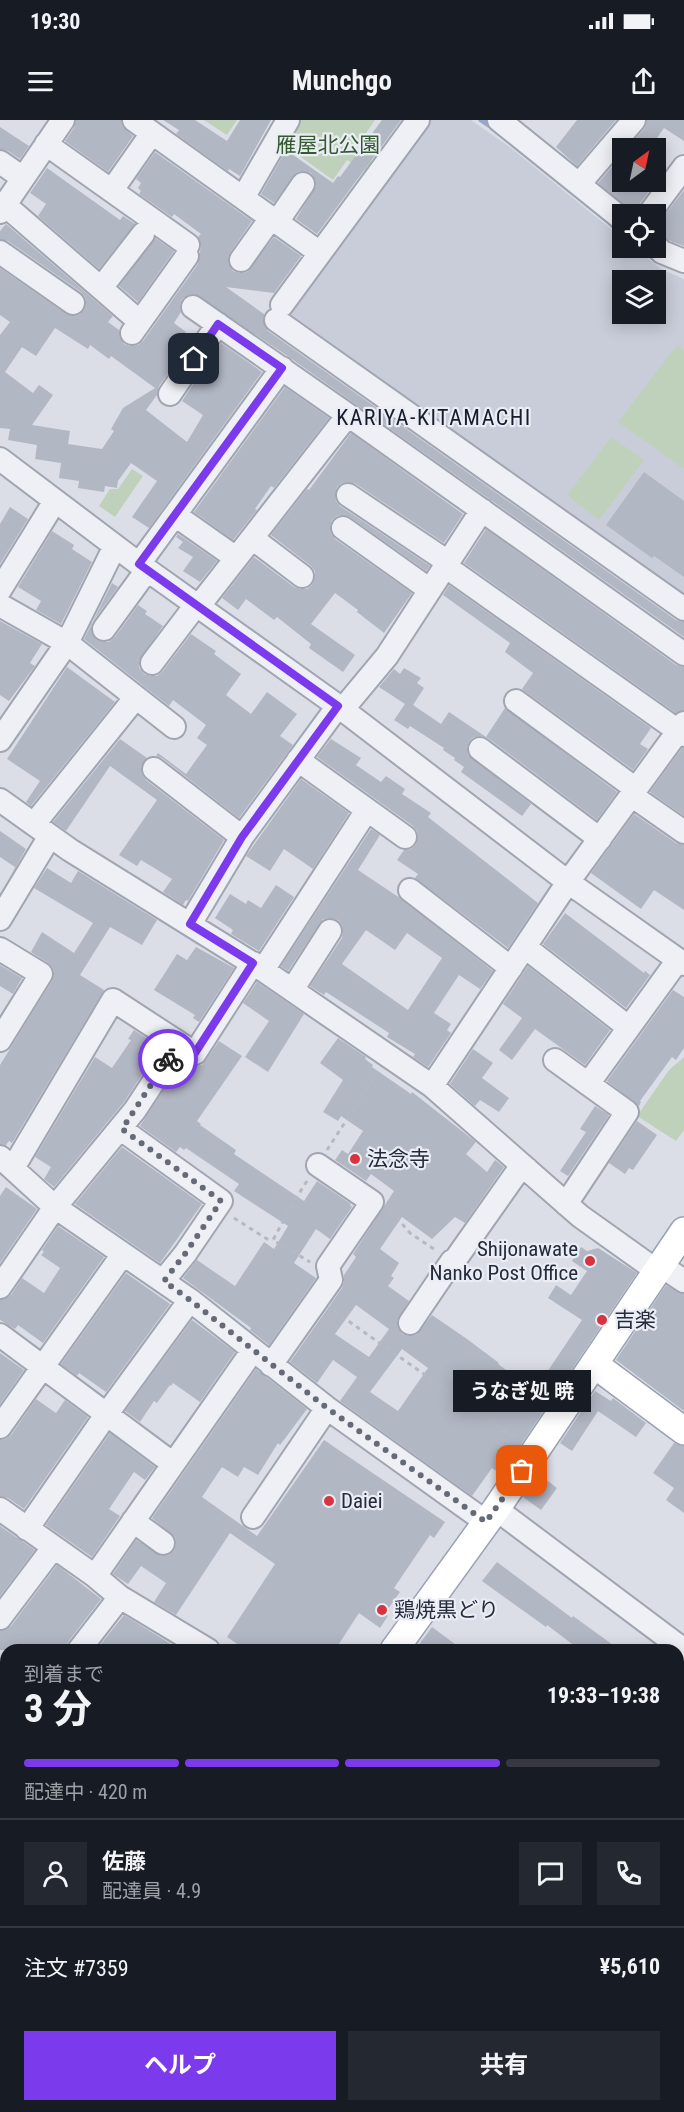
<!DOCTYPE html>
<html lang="ja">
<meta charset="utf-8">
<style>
:root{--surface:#171b24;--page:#242831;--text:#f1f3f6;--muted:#9ea1a6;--line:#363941;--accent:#7c3aed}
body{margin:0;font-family:"Roboto Condensed","Noto Sans JP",sans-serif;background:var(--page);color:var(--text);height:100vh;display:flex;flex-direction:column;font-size:22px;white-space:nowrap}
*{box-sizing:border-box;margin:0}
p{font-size:20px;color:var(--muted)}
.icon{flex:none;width:33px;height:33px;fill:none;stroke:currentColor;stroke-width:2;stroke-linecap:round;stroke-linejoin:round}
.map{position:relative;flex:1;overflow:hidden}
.details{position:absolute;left:0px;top:1524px;width:684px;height:468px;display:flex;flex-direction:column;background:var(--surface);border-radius:18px 18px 0 0;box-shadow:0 3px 15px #0003}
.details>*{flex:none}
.needle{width:39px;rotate:33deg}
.controls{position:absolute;left:612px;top:18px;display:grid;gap:12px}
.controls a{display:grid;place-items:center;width:54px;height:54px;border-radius:0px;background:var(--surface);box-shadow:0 3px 15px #0003;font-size:30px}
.pin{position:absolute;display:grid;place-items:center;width:51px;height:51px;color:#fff;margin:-26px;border-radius:12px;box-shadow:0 3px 9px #0006}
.courier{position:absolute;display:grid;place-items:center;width:60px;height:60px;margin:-30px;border:4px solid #7c3aed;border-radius:50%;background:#fff;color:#222;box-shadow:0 2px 8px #0007}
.bubble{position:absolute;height:42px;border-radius:0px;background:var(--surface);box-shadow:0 3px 15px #0003;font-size:20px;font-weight:700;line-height:42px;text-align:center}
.overview em{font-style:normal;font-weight:700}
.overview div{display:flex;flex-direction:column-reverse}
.overview{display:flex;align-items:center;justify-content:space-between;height:102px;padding:0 24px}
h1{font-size:39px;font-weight:700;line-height:45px}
.bar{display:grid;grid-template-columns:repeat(4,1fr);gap:9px 6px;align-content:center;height:72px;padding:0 24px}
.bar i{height:8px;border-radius:4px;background:var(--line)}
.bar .selected{background:var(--accent)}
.bar p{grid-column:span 4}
.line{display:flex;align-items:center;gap:15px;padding:0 24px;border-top:2px solid var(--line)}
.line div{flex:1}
.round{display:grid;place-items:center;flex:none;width:63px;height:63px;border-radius:0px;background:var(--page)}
.primary-button{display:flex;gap:12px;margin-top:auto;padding:12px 24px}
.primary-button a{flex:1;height:69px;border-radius:0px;background:var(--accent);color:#fff;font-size:24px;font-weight:700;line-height:69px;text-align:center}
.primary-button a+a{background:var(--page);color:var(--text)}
.status{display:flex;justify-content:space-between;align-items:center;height:42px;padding:0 30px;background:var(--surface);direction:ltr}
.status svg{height:16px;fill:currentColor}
header{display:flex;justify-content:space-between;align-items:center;height:78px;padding:0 24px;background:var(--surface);font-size:27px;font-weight:700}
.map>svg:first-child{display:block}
.built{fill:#c9cdd9;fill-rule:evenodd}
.green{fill:#bfd1bb}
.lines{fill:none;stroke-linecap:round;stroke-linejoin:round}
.stream{stroke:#93a9ca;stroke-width:5}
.building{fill:#b2b7c4;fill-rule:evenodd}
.minor-casing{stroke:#a0a5b1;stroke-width:26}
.major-casing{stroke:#99a1b3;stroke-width:30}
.path{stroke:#b5b9c1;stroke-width:3;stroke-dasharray:4.5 4.5;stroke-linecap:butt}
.minor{stroke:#eef0f5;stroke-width:22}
.major{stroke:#fff;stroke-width:27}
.done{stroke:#646a78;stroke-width:6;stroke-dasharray:0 10.8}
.route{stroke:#7c3aed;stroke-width:8}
.poi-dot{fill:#d6353f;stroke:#eaedf4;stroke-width:2}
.labels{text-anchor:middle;stroke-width:4.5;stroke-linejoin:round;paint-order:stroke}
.park-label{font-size:21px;fill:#355a31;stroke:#eaedf4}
.poi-label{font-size:21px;fill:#242b3d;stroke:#eaedf4;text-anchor:start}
.neighbourhood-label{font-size:22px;letter-spacing:1.5px;fill:#171d2e;stroke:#eaedf4}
</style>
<div class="status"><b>19:30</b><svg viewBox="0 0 49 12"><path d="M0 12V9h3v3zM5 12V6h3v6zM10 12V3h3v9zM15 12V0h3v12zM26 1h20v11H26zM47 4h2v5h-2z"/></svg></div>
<header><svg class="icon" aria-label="menu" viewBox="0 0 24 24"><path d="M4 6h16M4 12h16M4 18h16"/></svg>Munchgo<svg class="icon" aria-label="share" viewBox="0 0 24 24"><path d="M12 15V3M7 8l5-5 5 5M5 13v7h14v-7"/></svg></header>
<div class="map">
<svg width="684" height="1992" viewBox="0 0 684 1992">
<rect width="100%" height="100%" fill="#dbdee7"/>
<!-- built -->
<path class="built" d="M429 0H471L511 28 622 118V128H635L661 149 684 159V484L280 199ZM622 160H656V194H622Z"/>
<!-- green -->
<path class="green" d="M204 0H237L227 15Z
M299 0H375L355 29 374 44 368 54 347 40 333 60 284 25Z
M677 225 684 231V349L618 302Z
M611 317 644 340 599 400 567 375Z
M132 349 143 356 115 397 99 386 110 369H118Z
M684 937V1010L676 1021 637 996 669 950Z"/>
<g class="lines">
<!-- stream -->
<path class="stream" d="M481 0 496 10
M610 103 622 114
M639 128 655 139"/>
</g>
<!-- building -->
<path class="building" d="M76 0H121L122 6 133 16 108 52 65 21 74 8Z
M163 0H195L227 21 240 0H271L240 56 229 49 228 51 176 14 179 10Z
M382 0H401L317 114 296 99 316 66 315 59 311 53 303 51 297 52 274 83 261 74 286 30 333 63 338 56 340 57Z
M577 0H616L577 46 556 27Z
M647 0H684V21L664 8 650 28H627L644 9Z
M0 7 29 26 20 39 8 31 0 29Z
M155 32 252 101 230 133 228 139 229 145 233 151 240 153 247 152 274 117 301 136 274 173 226 167 264 194V205L268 211 676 500 684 502V517L289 237 195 174 188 175 182 179 180 185 181 192 174 203 186 212 177 224 184 230 159 266 157 275 146 290 187 322 203 295 182 281 221 223 262 252 149 408 132 397 157 361 131 343 118 361 117 368 105 366 104 372 78 368 79 361 59 358 61 343 35 339 37 325 8 320 10 309 0 308V215L10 202 0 195V148L66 194 72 196 79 195 84 190 86 184 85 177 81 172 8 121 0 119V111L6 104 113 196 108 202 119 210 120 218 124 224 130 226 138 225 143 221 198 144 201 126 198 117 201 114 174 94 172 97 139 74 141 71 138 68 141 63 136 59ZM55 208 88 229 90 225 109 239 111 236 155 268 123 288 111 309 114 311 102 329 68 324 70 311 32 305 53 275 39 265 33 273 5 252 22 227 36 236Z
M622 35V62H656L638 86 636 94 598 63Z
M47 48 120 100 123 96 135 104 99 149 38 96 46 84 30 73Z
M684 70V126L670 121 660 113H656V106Z
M155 118 174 131 138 182 119 166Z
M285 267 329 298 274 368 271 366 255 389 257 390 233 420 194 392Z
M351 313 463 394 444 423 356 364 348 362 342 363 337 367 335 375 336 381 340 386 430 446 426 451 350 397 344 395 337 396 332 400 330 407 331 414 335 419 412 473 384 513 357 492 358 490 335 473 311 504 355 535 343 552 309 528 311 524 277 497 274 500 246 479 238 490 222 478 254 437 294 467 301 469H307L312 465 315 457V451L311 446 271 415 307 369 309 370Z
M644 352 684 381V457L654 436 652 438 606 405Z
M10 387 28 399 0 444V404Z
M486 409 676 545 684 547V590L676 593 464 443Z
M52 411 74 425 72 429 92 442 61 504 36 490 41 481 18 467Z
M178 414 217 441 200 462 183 451 193 437 178 428 183 422 176 417Z
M112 463 118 467 93 501 91 507 92 514 97 520 102 522H109L115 517 138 485 147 491 145 494 163 506 139 541V548L144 554 151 556H157L162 552 191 514 216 531 214 534 241 554 226 575 251 594 267 572 297 594 280 616 293 625 239 698 162 638 156 636 158 633 186 654 207 625 197 618 206 605 173 580 169 586 84 519Z
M449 465 651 608 640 624 648 629 633 650 522 569 533 553 505 532 510 523 443 475Z
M0 501 42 524 30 543 35 546 9 581 0 575Z
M67 547 115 582 31 686 26 682 40 661 7 639Z
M404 548 421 558 417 563 424 568 413 585 441 604 449 592 486 617 505 588 617 672 597 700 488 618 481 616 474 617 470 620 467 627 468 635 531 684 522 696 461 652 464 647 454 640 455 638 443 630 444 628 410 606 408 609 394 600 405 584 379 567 394 549 400 554Z
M120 619 147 638 141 648 142 655 146 660 224 720 188 781 186 780 183 785 163 772 172 759 141 740 137 746 119 735 157 680 110 646 66 711 53 702Z
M331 619 361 638 356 645 381 662 386 656 405 669 402 674 431 693 428 697 538 783 508 828 415 758 418 754 397 740 404 730 411 729 416 724 418 718 417 711 413 706 317 637Z
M682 628H684V696L650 672Z
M301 659 349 693 313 749 284 729 270 751 246 736Z
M634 694 676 723 684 725V790L654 770 641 789 591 753Z
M371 709 380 715 358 750 400 778 493 851 480 869 459 855 434 893 451 904 447 910 451 913 428 947 413 937 415 934 387 917 389 913 326 872 324 875 310 866 342 818 343 811 342 805 338 800 330 798 323 799 288 851 281 846ZM366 810 395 830 407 813 442 838 408 890 342 844Z
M0 711 26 729 12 754 15 747 0 737Z
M47 748 71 763 78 751 157 800 142 825 110 807 80 855 104 870 12 1023 9 1021 6 1025 0 1024V945L52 861 54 855 53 848 48 843 31 832 42 812 74 833 93 803 34 768Z
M276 765 294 777 259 831 231 814 233 810 215 798 230 774 246 784 248 780 261 788Z
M565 793 644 853 645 851 650 855 626 888 543 824Z
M196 827 234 848 199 902 193 898 195 895 154 870 177 834 187 840Z
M0 845 22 858 13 874 0 866Z
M528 846 610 910 585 945 535 909 512 940 499 930 522 898 503 884Z
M257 862 304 894 268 952 245 937 269 901 243 883Z
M673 870 684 877V928L676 940 672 937 640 981 641 982 639 986 607 961Z
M134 910 160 927 124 982 54 1067 44 1059 51 1047 35 1037 95 937 112 948 131 920 128 919Z
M338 918 366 937 365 939 373 945 372 947 411 974 412 972 476 1022 466 1034 487 1052 495 1040 504 1047 465 1103 455 1097 432 1119 402 1097 380 1129 399 1143 391 1156 394 1158 388 1166 409 1181 397 1201 398 1208 402 1214 408 1216 416 1215 432 1195 467 1219 499 1243 498 1244 520 1260 523 1256 537 1267 582 1200 548 1178 556 1165 571 1175 587 1151 572 1141 581 1127 587 1131 598 1128 637 1153 501 1354 492 1348 472 1376 340 1281 357 1257 333 1240 317 1263 290 1242 342 1168 344 1162V1155L356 1137 353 1134 394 1071 371 1054 366 1061 335 1040 342 1030 348 1034 363 1011 341 996 338 1001 323 992 343 960 320 943ZM356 1185 389 1209 369 1237 335 1214ZM402 1229 428 1248 398 1291 370 1272Z
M219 921 242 936 197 1001 201 1004 200 1005 236 1030 234 1034 304 1081 317 1061 351 1084 350 1085 352 1087 330 1119 316 1109 294 1143 316 1158 269 1225 250 1210 251 1208 183 1158 197 1140 235 1166 264 1122 274 1129 288 1106 234 1071 239 1064 186 1028 184 1030 180 1027 176 1032 140 1006 183 941 194 946 202 945Z
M473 929 493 943 482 958 509 978 499 992 480 980 475 986 450 964Z
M595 986 609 995 568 1056 560 1051 586 1012 580 1009Z
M637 1001 657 1015 633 1050 629 1048 625 1054 609 1043Z
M122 1027 202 1084 160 1143 75 1084Z
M6 1067 37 1089 0 1143V1076Z
M58 1106 104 1137 43 1223 18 1205 15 1209 0 1200V1180L11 1175 22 1158 44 1173 60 1148 41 1135 44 1132 42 1130Z
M126 1153 170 1184 106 1272 79 1253 77 1256 61 1244Z
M666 1165 684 1174V1291L616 1240Z
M192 1200 235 1232 200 1282 173 1263 171 1266 170 1265 157 1283 154 1281 140 1302 125 1291Z
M0 1233 24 1250 0 1284Z
M256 1249 307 1289 280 1325 278 1323 258 1355 244 1347 238 1357 222 1347 202 1377 257 1416 324 1320 445 1402 434 1418 430 1415 394 1468 400 1472 385 1493 388 1496 380 1508 359 1493 335 1530H246L227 1517 275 1444 230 1413 176 1495 154 1482 166 1463 141 1446 128 1464 113 1454 136 1420 161 1436 169 1435 174 1430 176 1424 175 1417 152 1398Z
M595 1271 611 1281 613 1278 646 1303 636 1317 598 1291 572 1331 560 1323Z
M36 1279 56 1293 65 1280 88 1297 24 1389 8 1378 0 1376V1320L6 1319 11 1315Z
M110 1313 155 1347 145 1360 134 1352 109 1389 120 1396 92 1437 46 1405Z
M674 1323 684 1326V1393L666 1380 674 1368 653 1353Z
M539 1354 557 1368 541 1390 523 1377Z
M0 1406 35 1430 0 1476Z
M497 1442 572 1498 573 1496 620 1530H580L547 1505 546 1507 482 1461Z
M57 1445 101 1479 68 1522 66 1530H0V1511L11 1506Z
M124 1495 166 1521 180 1530H96Z
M432 1507 463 1530H415Z"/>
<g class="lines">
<!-- minor casing -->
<g class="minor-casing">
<path id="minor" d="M134 0 320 133
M499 0 622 99
M46 24 188 125
M0 42 23 58
M580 63 634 0
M112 70 152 13
M243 78 288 0
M5 85 140 202
M0 92 63 0
M649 94 684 47
M277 102 303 64
M656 126 662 132 684 141
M0 132 73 183
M241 140 271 98
M101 168 143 114
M282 185 418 0
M193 187 348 295 684 534
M276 200 684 489
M132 213 187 136
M170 274 218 204
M0 339 139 444 338 586 568 762 684 844
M348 375 448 442
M175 395 236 438
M343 408 430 470
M252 418 302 456
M139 444 282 248
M445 446 684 615
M0 470 55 381
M0 485 67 523 174 607
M198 487 348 295
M104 509 147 450
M152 543 196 485
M516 581 636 669
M342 590 387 536 482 390
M0 620 67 523 115 426
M480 629 600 719
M298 640 405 717
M154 649 242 717
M631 675 684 712
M0 680 70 730 263 850 432 966 580 1096 657 1151
M34 704 136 577
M410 770 511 848
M0 799 50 716
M190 804 242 717 338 586
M525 827 628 907
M0 829 41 854 0 920
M263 850 367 690
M292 870 330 811
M555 940 627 992 566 1084
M588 964 678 840
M432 966 568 762 684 603
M121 1009 221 1081 185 1134 163 1161
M0 1037 55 1087 190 1180 327 1288 486 1402
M13 1048 113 880 179 923
M660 1145 684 1161
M0 1167 55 1087 135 990 179 923 195 933 253 843
M410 1203 452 1141 455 1140 520 1048 527 1049
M0 1215 172 1343
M271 1245 331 1160 328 1146 372 1082 318 1045
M0 1307 123 1134
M0 1389 95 1456 120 1477 208 1530
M496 1389 684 1530
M253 1397 327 1288
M133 1401 163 1423
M27 1409 106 1295 190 1180
M95 1456 253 1230
M0 1498 53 1428
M79 1530 120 1477
M0 1555 6 1560
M678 1604 684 1596
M0 1636 6 1628
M678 1665 684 1670
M0 1718 6 1723
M678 1718 684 1710
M678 1871 684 1875
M366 1986 374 1992
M484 1992 488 1986
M680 1992 684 1986"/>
</g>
<!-- major casing -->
<g class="major-casing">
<path id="major" d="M594 1244 684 1311
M394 1530 496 1389 684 1111
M52 1992 56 1986"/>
</g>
<!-- path -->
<path class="path" d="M327 1030 377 953
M307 1061 293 1083 273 1120 310 1142
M389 1092 396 1097 410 1113 437 1131
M234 1098 267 1119 273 1120
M334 1191 518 1320"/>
<!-- minor -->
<use href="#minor" class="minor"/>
<!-- major -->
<use href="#major" class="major"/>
</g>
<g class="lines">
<!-- done -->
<path class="done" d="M168 939 122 1009 221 1081 185 1134 164 1161 190 1180 327 1288 486 1402 522 1351"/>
<!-- route -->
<path class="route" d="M168 939 179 923 195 933 253 843 190 804 242 717 338 586 139 444 282 248 218 204 194 239"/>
</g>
<!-- markers -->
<g class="poi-dot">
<circle cx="355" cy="1039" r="6"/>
<circle cx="590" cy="1141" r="6"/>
<circle cx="602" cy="1200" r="6"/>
<circle cx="329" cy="1381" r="6"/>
<circle cx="382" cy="1490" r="6"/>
</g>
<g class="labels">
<!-- park labels -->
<g class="park-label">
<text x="328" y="32">雁屋北公園</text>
</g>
<!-- poi labels -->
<g class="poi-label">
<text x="367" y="1046">法念寺</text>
<text x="578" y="1136" text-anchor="end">Shijonawate<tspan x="578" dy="24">Nanko Post Office</tspan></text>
<text x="614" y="1207">吉楽</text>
<text x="341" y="1388">Daiei</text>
<text x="394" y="1497">鶏焼黒どり</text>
</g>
<!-- neighbourhood labels -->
<g class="neighbourhood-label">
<text x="434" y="305">KARIYA-KITAMACHI</text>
</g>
</g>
</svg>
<div class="controls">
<a><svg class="needle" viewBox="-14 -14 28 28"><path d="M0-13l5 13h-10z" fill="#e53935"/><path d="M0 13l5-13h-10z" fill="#9ea1a6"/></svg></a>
<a><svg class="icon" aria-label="locate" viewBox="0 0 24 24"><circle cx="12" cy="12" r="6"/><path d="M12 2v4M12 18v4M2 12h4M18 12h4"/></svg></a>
<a><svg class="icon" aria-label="layers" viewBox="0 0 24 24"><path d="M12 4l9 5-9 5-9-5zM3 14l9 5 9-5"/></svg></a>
</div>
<div class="pin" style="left:522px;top:1351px;background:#ea580c"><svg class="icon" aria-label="bag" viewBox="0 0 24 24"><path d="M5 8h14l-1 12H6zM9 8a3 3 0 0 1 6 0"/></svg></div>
<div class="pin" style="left:194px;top:239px;background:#1f2937"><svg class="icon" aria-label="home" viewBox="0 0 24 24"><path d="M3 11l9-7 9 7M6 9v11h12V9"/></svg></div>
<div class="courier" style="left:168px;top:939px"><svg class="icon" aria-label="bike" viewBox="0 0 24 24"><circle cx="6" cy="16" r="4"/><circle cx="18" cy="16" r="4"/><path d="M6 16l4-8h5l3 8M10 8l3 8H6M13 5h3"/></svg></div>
<div class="bubble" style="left:453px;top:1250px;width:138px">うなぎ処 暁</div>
<section class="details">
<div class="overview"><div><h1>3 分</h1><p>到着まで</p></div><em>19:33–19:38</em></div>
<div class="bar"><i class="selected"></i><i class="selected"></i><i class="selected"></i><i></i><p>配達中 · 420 m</p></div>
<div class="line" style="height:108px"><a class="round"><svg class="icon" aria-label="person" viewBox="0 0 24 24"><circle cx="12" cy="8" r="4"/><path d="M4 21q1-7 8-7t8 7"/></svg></a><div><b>佐藤</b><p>配達員 · 4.9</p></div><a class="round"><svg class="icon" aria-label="chat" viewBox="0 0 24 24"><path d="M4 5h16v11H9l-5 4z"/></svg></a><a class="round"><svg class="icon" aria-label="phone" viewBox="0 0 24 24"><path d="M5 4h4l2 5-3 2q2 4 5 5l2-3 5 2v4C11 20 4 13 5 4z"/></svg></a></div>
<div class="line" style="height:78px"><div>注文 #7359</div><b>¥5,610</b></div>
<div class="primary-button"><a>ヘルプ</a><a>共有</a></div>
</section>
</div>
